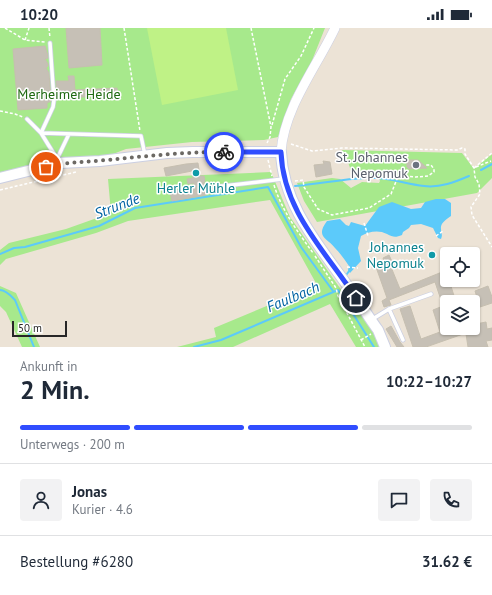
<!DOCTYPE html>
<html lang="de">
<meta charset="utf-8">
<style>
:root{--surface:#fff;--page:#f2f2f3;--text:#1f2937;--muted:#747a83;--line:#e0e1e3;--accent:#304dff}
body{margin:0;font-family:"PT Sans",sans-serif;background:var(--page);color:var(--text);height:100vh;display:flex;flex-direction:column;font-size:15px;white-space:nowrap}
*{box-sizing:border-box;margin:0}
p{font-size:13px;color:var(--muted)}
.icon{flex:none;width:22px;height:22px;fill:none;stroke:currentColor;stroke-width:2;stroke-linecap:round;stroke-linejoin:round}
.map{position:relative;height:319px;overflow:hidden}
.panel{display:flex;flex-direction:column;background:var(--surface);flex:1}
.panel>*{flex:none}
.buttons{position:absolute;left:440px;top:219px;display:grid;gap:8px}
.buttons a{display:grid;place-items:center;width:40px;height:40px;border-radius:4px;background:var(--surface);box-shadow:0 1px 3px #0004;font-size:20px}
.scale{position:absolute;left:12px;bottom:10px;width:55px;box-sizing:border-box;padding-left:4px;border:2px solid #272727;border-top:0;font-size:11px;line-height:14px;white-space:nowrap;color:#272727;-webkit-text-stroke:3px #fff;paint-order:stroke}
.pin{position:absolute;display:grid;place-items:center;width:34px;height:34px;color:#fff;margin:-17px;border:2px solid #fff;border-radius:50%;box-shadow:0 1px 4px #0007}
.courier{position:absolute;display:grid;place-items:center;width:40px;height:40px;margin:-20px;border:3px solid #304dff;border-radius:50%;background:#fff;color:#222;box-shadow:0 1px 5px #0007}
.headline em{font-style:normal;font-weight:800}
.headline div{display:flex;flex-direction:column-reverse}
.headline{display:flex;align-items:center;justify-content:space-between;height:68px;padding:0 20px}
h1{font-size:26px;font-weight:800;line-height:30px}
.bar{display:grid;grid-template-columns:repeat(4,1fr);gap:6px 4px;align-content:center;height:48px;padding:0 20px}
.bar i{height:5px;border-radius:3px;background:var(--line)}
.bar .selected{background:var(--accent)}
.bar p{grid-column:span 4}
.line{display:flex;align-items:center;gap:10px;padding:0 20px;border-top:1px solid var(--line)}
.line div{flex:1}
.round{display:grid;place-items:center;flex:none;width:42px;height:42px;border-radius:4px;background:var(--page)}
.status{display:flex;justify-content:space-between;align-items:center;height:28px;padding:0 20px;background:var(--surface);direction:ltr}
.status svg{height:11px;fill:currentColor}
.map>svg:first-child{display:block}
.green{fill:#a7e98c}
.pitch{fill:#bff286}
.water{fill:#5ccafa}
.lines{fill:none;stroke-linecap:round;stroke-linejoin:round}
.stream{stroke:#5ccafa;stroke-width:2}
.building{fill:#c6c0b6;stroke:#c6bfb0}
.service-casing{stroke:#cbcfe2;stroke-width:5}
.tertiary-casing{stroke:#cbcfe2;stroke-width:10}
.secondary-casing{stroke:#cbcfe2;stroke-width:12}
.path{stroke:#fff;stroke-width:1.5;stroke-dasharray:3 2;stroke-linecap:butt}
.service{stroke:#fff;stroke-width:3.5}
.tertiary{stroke:#fff;stroke-width:9}
.secondary{stroke:#fff;stroke-width:10}
.done{stroke:#6c6964;stroke-width:4;stroke-dasharray:0 7.2}
.route{stroke:#304dff;stroke-width:5}
.worship-dot{fill:#6b7280;stroke:#fff;stroke-width:1.5}
.culture-dot{fill:#0f9aa8;stroke:#fff;stroke-width:1.5}
.labels{text-anchor:middle;stroke-width:3;stroke-linejoin:round;paint-order:stroke}
.park-label{font-size:14px;fill:#206912;stroke:#fff}
.worship-label{font-size:14px;fill:#5b616d;stroke:#fff;text-anchor:end}
.culture-label{font-size:14px;fill:#0d838f;stroke:#fff}
.water-label{font-size:15px;font-style:italic;fill:#0063a2;stroke:#fff}
</style>
<div class="status"><b>10:20</b><svg viewBox="0 0 49 12"><path d="M0 12V9h3v3zM5 12V6h3v6zM10 12V3h3v9zM15 12V0h3v12zM26 1h20v11H26zM47 4h2v5h-2z"/></svg></div>
<div class="map">
<svg width="492" height="319" viewBox="0 0 492 319">
<rect width="100%" height="100%" fill="#ece3d6"/>
<!-- green -->
<path class="green" d="M0 0H325L311 35 291 71 278 109 264 112 192 114 126 121 100 131 0 146Z
M342 122 462 125 474 141 492 126V150L477 165 317 194 304 173 297 155 332 150 340 151 351 160 362 154 379 155 380 153 379 150 369 149 359 142 351 143 347 131Z
M271 144 290 189 347 270 359 283 378 311 381 319H356L330 276 233 319H177L216 309 214 300 317 257 270 172 128 193 96 205 6 231 0 237V222L9 215 66 201 111 185 108 151Z
M0 258 16 265 40 319H22L6 284 0 278Z"/>
<!-- pitch -->
<path class="pitch" d="M147 0H226L238 62 162 77Z"/>
<!-- water -->
<path class="water" d="M436 171H445L451 175V188C447 191 440 195 441 201 441 206 443 206 441 211L438 210 433 200 421 196 411 197 409 200 403 204 402 207C395 210 393 209 387 206 378 201 368 204 361 208L358 220 361 233 350 245 348 242 349 238C345 232 340 225 335 220 327 210 315 209 327 193L340 191 346 197 349 198 351 194 365 198 379 179 392 174 411 181 421 180 425 174Z"/>
<g class="lines">
<!-- stream -->
<path class="stream" d="M481 142 492 136
M295 158C319 156 342 151 366 150 386 148 404 156 424 158 440 160 455 154 469 148
M0 226 14 220 25 219 99 198 135 180 268 159 301 219 333 263
M347 246 349 243
M0 262C6 262 11 268 15 272L34 319
M194 319 221 312 338 262 374 319"/>
</g>
<!-- building -->
<path class="building" d="M66 0H100L102 37 69 40Z
M45 18 48 28V30L45 31 48 36V38L46 40 49 45 51 73 47 75V80L18 82 13 21Z
M68 48H74L75 62 117 60 118 69 109 70 108 67 57 71 56 53H69Z
M409 132H418L427 140 409 141 407 139V134Z
M323 133 330 134 332 146 316 149 314 137 324 136Z
M198 135 200 148H204L205 153 204 154 206 167 172 173 170 164 194 159V155L188 156 187 151 193 150 192 143 166 148 164 140 186 136Z
M389 227 394 238 391 239 400 261 447 242V252H449L456 274H447V302L451 300H465L466 305 426 319H413L400 281 410 278 421 311 440 304 433 282 443 278 435 254 389 272 391 277 384 279 382 273 387 270 376 239 385 235 383 230Z
M488 258 492 269V275L480 279 475 263Z
M486 294 487 301 492 300V312L486 313 488 319H468L466 306 477 304 476 296Z
M391 298 400 314 404 319H397L386 301Z"/>
<g class="lines">
<!-- service casing -->
<g class="service-casing">
<path id="service" d="M50 15 54 72 53 79 41 105 59 134
M27 91 41 105 141 108 145 127
M57 131 69 106
M215 159 283 151
M389 281 431 266
M371 292 389 281 403 312"/>
</g>
<!-- tertiary casing -->
<g class="tertiary-casing">
<path id="tertiary" d="M281 124C284 80 316 40 335 0"/>
</g>
<!-- secondary casing -->
<g class="secondary-casing">
<path id="secondary" d="M0 150 60 135 100 133 167 125 193 124H281C283 177 318 216 347 257 358 271 367 287 378 302L385 319"/>
</g>
<!-- path -->
<path class="path" d="M5 0 25 12 45 14
M49 0 50 10
M124 0 140 103
M251 0 271 99 270 109 267 115
M25 12 29 0
M0 83 15 86 23 89
M272 97 285 51 301 28 314 0
M291 116 312 123 342 120 457 122 462 120 465 121V126L474 140 475 149 479 156 480 166 471 179 472 187 492 219
M268 132 272 148
M476 139 491 133
M474 140 492 125
M295 153 303 152 304 159 318 181 332 187 369 180 391 166 397 151 404 148 416 149 428 148 434 144V141L431 137H426
M274 157C282 183 298 204 313 225
M0 162 76 144
M364 195 368 208
M436 208 443 203
M315 228 336 260 338 268 365 319
M347 239 358 240
M361 312 371 306"/>
<!-- service -->
<use href="#service" class="service"/>
<!-- tertiary -->
<use href="#tertiary" class="tertiary"/>
<!-- secondary -->
<use href="#secondary" class="secondary"/>
</g>
<g class="lines">
<!-- done -->
<path class="done" d="M46 139C66 134 86 134 107 132 146 128 185 124 224 124"/>
<!-- route -->
<path class="route" d="M224 124H281C283 183 326 224 356 270"/>
</g>
<!-- markers -->
<circle class="worship-dot" cx="416" cy="137" r="4"/>
<g class="culture-dot">
<circle cx="196" cy="145" r="4"/>
<circle cx="432" cy="227" r="4"/>
</g>
<g class="labels">
<!-- park labels -->
<g class="park-label">
<text x="69" y="71">Merheimer Heide</text>
</g>
<!-- worship labels -->
<g class="worship-label">
<text x="408" y="134">St. Johannes<tspan x="408" dy="16">Nepomuk</tspan></text>
</g>
<!-- culture labels -->
<g class="culture-label">
<text x="196" y="165">Herler Mühle</text>
<text x="424" y="224" text-anchor="end">Johannes<tspan x="424" dy="16">Nepomuk</tspan></text>
</g>
<!-- water labels -->
<g class="water-label">
<text transform="translate(117 178) rotate(-21)" y="5">Strunde</text>
<text transform="translate(293 269) rotate(-23)" y="5">Faulbach</text>
</g>
</g>
</svg>
<div class="buttons">
<a><svg class="icon" aria-label="locate" viewBox="0 0 24 24"><circle cx="12" cy="12" r="6"/><path d="M12 2v4M12 18v4M2 12h4M18 12h4"/></svg></a>
<a><svg class="icon" aria-label="layers" viewBox="0 0 24 24"><path d="M12 4l9 5-9 5-9-5zM3 14l9 5 9-5"/></svg></a>
</div>
<div class="scale">50 m</div>
<div class="pin" style="left:46px;top:139px;background:#ea580c"><svg class="icon" aria-label="bag" viewBox="0 0 24 24"><path d="M5 8h14l-1 12H6zM9 8a3 3 0 0 1 6 0"/></svg></div>
<div class="pin" style="left:356px;top:270px;background:#1f2937"><svg class="icon" aria-label="home" viewBox="0 0 24 24"><path d="M3 11l9-7 9 7M6 9v11h12V9"/></svg></div>
<div class="courier" style="left:224px;top:124px"><svg class="icon" aria-label="bike" viewBox="0 0 24 24"><circle cx="6" cy="16" r="4"/><circle cx="18" cy="16" r="4"/><path d="M6 16l4-8h5l3 8M10 8l3 8H6M13 5h3"/></svg></div>
</div>
<section class="panel">
<div class="headline"><div><h1>2 Min.</h1><p>Ankunft in</p></div><em>10:22–10:27</em></div>
<div class="bar"><i class="selected"></i><i class="selected"></i><i class="selected"></i><i></i><p>Unterwegs · 200 m</p></div>
<div class="line" style="height:72px"><a class="round"><svg class="icon" aria-label="person" viewBox="0 0 24 24"><circle cx="12" cy="8" r="4"/><path d="M4 21q1-7 8-7t8 7"/></svg></a><div><b>Jonas</b><p>Kurier · 4.6</p></div><a class="round"><svg class="icon" aria-label="chat" viewBox="0 0 24 24"><path d="M4 5h16v11H9l-5 4z"/></svg></a><a class="round"><svg class="icon" aria-label="phone" viewBox="0 0 24 24"><path d="M5 4h4l2 5-3 2q2 4 5 5l2-3 5 2v4C11 20 4 13 5 4z"/></svg></a></div>
<div class="line" style="height:52px"><div>Bestellung #6280</div><b>31.62 €</b></div>
</section>
